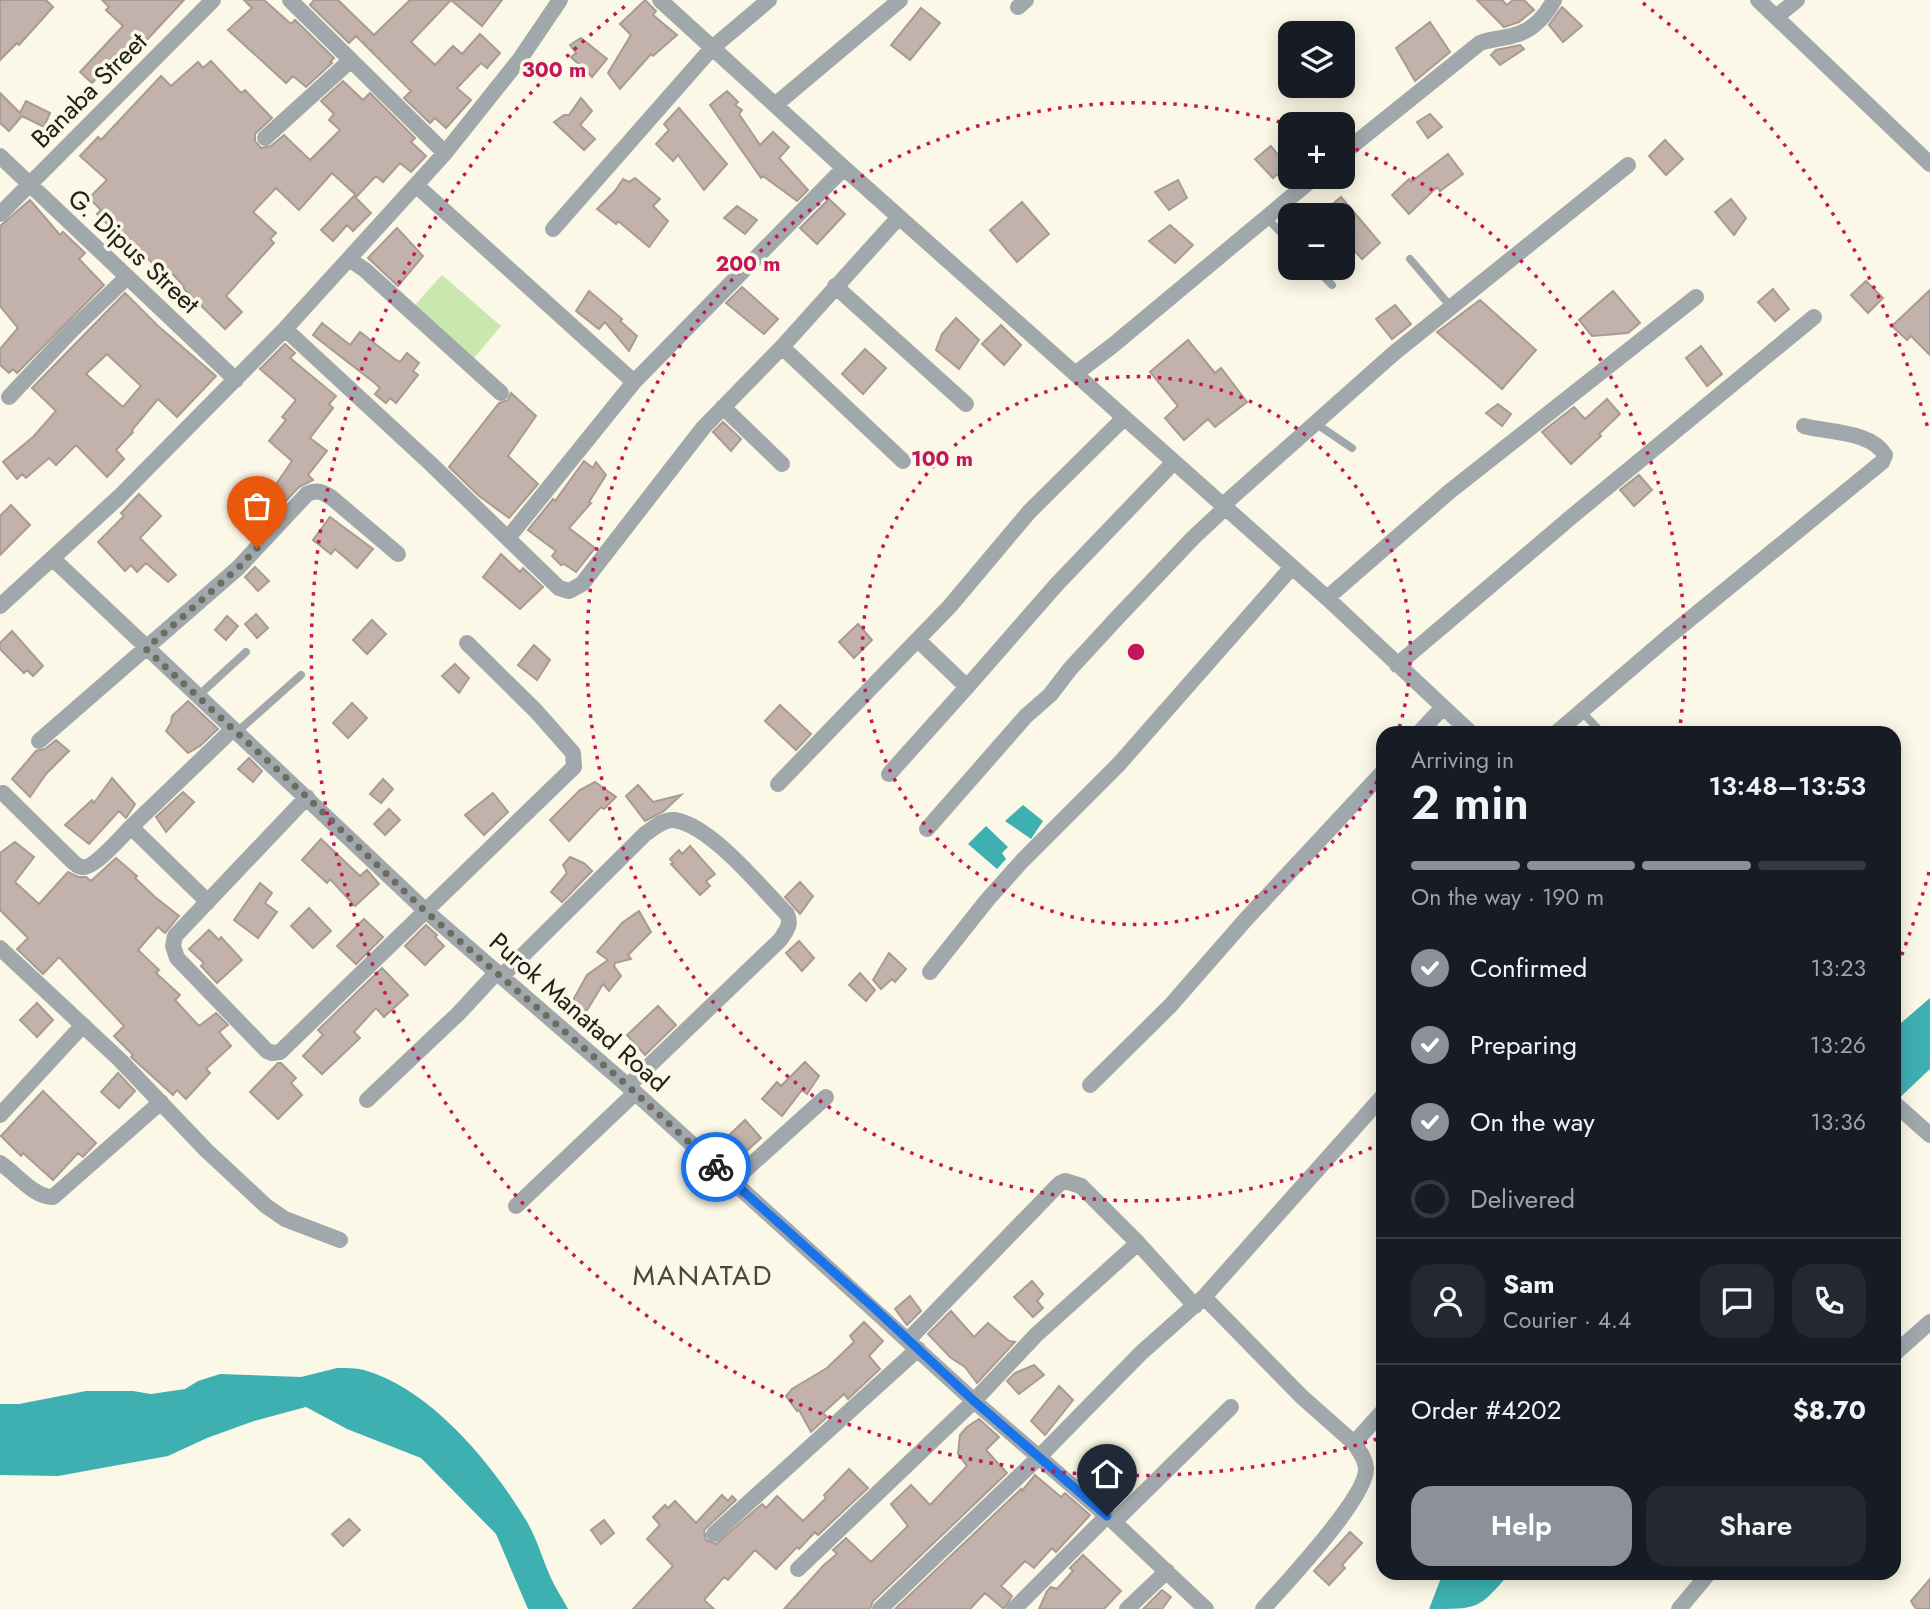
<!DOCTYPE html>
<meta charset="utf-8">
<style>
:root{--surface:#171b24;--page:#242831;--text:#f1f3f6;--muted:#9ea1a6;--line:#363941;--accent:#8c9099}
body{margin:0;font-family:Jost,sans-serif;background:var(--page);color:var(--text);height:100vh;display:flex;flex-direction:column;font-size:26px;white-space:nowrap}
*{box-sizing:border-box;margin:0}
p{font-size:23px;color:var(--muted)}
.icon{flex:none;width:38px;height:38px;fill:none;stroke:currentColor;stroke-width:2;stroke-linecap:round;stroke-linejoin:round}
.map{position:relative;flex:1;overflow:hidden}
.side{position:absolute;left:1376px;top:726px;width:525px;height:854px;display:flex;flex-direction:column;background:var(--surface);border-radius:21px;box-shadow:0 4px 18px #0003}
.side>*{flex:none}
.tools{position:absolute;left:1278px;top:21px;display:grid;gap:14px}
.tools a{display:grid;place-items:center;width:77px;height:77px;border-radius:14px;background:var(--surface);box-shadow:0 4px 18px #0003;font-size:35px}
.pin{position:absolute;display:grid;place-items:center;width:60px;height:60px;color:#fff;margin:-72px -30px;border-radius:50% 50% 50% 0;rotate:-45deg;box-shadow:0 0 7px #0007}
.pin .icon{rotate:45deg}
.courier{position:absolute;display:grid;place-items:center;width:70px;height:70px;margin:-35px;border:5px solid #1a73e8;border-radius:50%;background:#fff;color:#222;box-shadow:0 2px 9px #0007}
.summary em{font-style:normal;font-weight:600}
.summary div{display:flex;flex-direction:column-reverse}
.summary{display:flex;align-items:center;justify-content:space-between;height:119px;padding:0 35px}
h1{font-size:46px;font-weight:600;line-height:52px}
.bar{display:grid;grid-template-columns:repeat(4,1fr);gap:10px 7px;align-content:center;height:84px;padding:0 35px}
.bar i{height:9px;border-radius:5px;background:var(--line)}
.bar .current{background:var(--accent)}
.bar p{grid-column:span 4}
.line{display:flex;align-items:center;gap:18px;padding:0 35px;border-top:2px solid var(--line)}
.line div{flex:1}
.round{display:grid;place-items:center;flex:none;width:74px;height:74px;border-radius:21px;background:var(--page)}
ol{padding:0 35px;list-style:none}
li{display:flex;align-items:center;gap:21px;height:77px}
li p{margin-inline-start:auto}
li .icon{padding:7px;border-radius:50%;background:var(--accent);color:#fff;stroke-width:4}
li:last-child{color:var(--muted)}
li i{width:38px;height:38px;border:4px solid var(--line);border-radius:50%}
.button{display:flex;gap:14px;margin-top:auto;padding:14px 35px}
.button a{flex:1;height:80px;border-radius:21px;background:var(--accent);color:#fff;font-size:28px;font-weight:600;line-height:80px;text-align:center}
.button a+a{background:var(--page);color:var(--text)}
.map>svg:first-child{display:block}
.green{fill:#c9e7ae}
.water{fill:#3eb0b2}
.building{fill:#c2b2ab;stroke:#a99a92;stroke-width:2;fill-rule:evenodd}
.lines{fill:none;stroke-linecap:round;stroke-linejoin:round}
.lane{stroke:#a1a8ab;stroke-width:8}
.street{stroke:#a1a8ab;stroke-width:16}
.done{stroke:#6d6c62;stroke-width:7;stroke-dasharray:0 12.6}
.route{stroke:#1a73e8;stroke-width:9}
.ring{fill:none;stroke:#c2185b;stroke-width:3.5;stroke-dasharray:3.5 7}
.labels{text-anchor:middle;stroke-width:7;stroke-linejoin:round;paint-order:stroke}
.street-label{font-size:26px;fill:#21201a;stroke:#fbf8e7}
.neighbourhood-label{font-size:28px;letter-spacing:2px;fill:#4a483b;stroke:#fbf8e7}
.centre{fill:#c2185b;stroke:#fbf8e7;stroke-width:3.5}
.ring-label{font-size:21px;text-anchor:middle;font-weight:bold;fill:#c2185b;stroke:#fbf8e7;stroke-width:7;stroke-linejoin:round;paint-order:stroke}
</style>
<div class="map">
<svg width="1930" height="1609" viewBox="0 0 1930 1609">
<rect width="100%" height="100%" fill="#fbf8e7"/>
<!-- green -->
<path class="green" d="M442 275 501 326 474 358 414 306Z"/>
<!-- water -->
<path class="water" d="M1023 805 1043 821 1031 839 1005 821Z
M986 826 1008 847 1002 853 1006 859 997 869 968 844Z
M1930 998V1069L1894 1103V1029Z
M337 1368C346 1368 356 1368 364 1370 430 1389 489 1460 524 1517 538 1538 543 1564 555 1586 559 1594 564 1601 568 1609H528L496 1534 421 1458 347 1429 306 1407 254 1421 207 1438 168 1456 58 1476 0 1475V1404H19L86 1391H133L151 1394 185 1389 198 1381 220 1374 301 1377Z
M1443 1573H1510C1478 1609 1481 1609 1429 1609Z"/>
<!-- building -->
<path class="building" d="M0 0H46L53 7 19 45 17 43 0 60Z
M102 0H184L116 73 108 66 92 83 80 72 123 26 106 10 109 7Z
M244 0H264L291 24 295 20 334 58 330 62 332 63 306 87 293 76 286 83 228 30 252 8Z
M314 0H338L374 35 410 0H502L482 26 451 0 411 42 435 65 453 46 462 54 480 34 500 53 487 68 481 63 457 88 471 100 446 128 435 118 430 123 404 98 411 91 356 36 349 43 310 5Z
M645 0 656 11 653 15 677 35 653 56 651 54 620 89 608 73 631 35 620 24Z
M1477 0H1502L1507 5 1513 0H1524L1534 10 1519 22 1504 27Z
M1562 7 1582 26 1563 42 1549 25Z
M921 8 940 23 910 60 891 45Z
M1430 22 1450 52 1415 81 1396 48Z
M581 38 607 59 592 77 571 57 576 53 570 45Z
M1520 45 1524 49 1500 65 1491 55 1496 50Z
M211 61 241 93 245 90 272 118 255 134V141L261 148 271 146 284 135 310 160 340 130 329 120 334 114 321 101 343 81 363 100 370 93 415 138 411 142 426 156 411 172 400 163 383 182 376 176 357 196 332 173 299 210 276 188 253 212 276 233 270 239 274 243 226 296 242 312 225 329 183 288 184 286 164 265 160 270 146 257 144 260 97 214 101 210 89 198 107 180 80 156 98 137 101 140 161 76 171 86 198 62 203 68Z
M727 91 738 102 735 105 742 110 739 114 760 145 773 132 789 147 779 158 808 190 797 201 763 176 761 178 710 105Z
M0 93 20 113 26 101 50 113 44 127 22 116 9 131 0 123Z
M581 98 592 111 580 125 595 139 584 150 554 122 564 115H569Z
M679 108 727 164 704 190 678 155 673 161 656 144 669 130 664 124Z
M1430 114 1442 127 1428 138 1417 122Z
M1665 140 1683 159 1666 175 1649 156Z
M1271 146 1287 166 1273 178 1255 159Z
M1448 154 1463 174 1440 191 1437 187 1409 214 1392 195 1409 179 1411 182Z
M635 178 660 199 653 206 668 221 649 247 618 221 616 224 597 209 615 191 623 179 629 182Z
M1178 180 1187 198 1169 210 1155 192Z
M354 196 371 213 353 231 347 225 333 241 321 230Z
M1341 197 1380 243 1362 259 1342 237V215H1320Z
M829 199 845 214 817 244 800 228Z
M1731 199 1746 218 1734 235 1715 212Z
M30 200 60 235 63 232 85 253 79 259 104 285 17 373 13 369 9 373 0 365V349L18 328 0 306V226Z
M1022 202 1049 234 1017 262 990 230Z
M737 206 757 220 745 234 724 218Z
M1170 225 1193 245 1175 263 1149 241Z
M397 228 423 256 398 286 368 258Z
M1866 281 1883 298 1868 313 1851 295Z
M742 287 778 319 764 334 726 303Z
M1773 289 1789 309 1775 321 1758 302Z
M1930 290V355L1911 336 1907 340 1892 326Z
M589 291 622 319 620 321 637 336 629 351 605 322 599 329 576 311Z
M1613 291 1640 323 1628 333 1592 336 1579 320Z
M125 293 158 326 216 376 177 417 158 399 132 430 133 432 116 450 124 459 107 477 76 445 56 465 49 458 26 478 22 474 17 479 3 462 33 437 56 411 32 388ZM107 354 141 386 123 407 86 374Z
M1480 300 1536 350 1502 389 1437 332Z
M1395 305 1411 324 1392 339 1376 319Z
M956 318 979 340 959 369 936 350 942 334Z
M322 323 350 345 360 332 396 360 400 362 407 353 419 363 413 371 418 375 396 403 390 398 386 403 375 394 380 388 376 384 313 335Z
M1001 325 1021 345 1004 365 982 344Z
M1188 340 1215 373 1221 368 1247 402 1215 427 1208 419 1184 440 1165 418 1178 406 1150 372Z
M285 344 295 353 290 358 336 396 329 404 333 408 310 438 327 451 308 475 313 480 299 487 264 524 244 507 255 493 259 497 263 492 268 496 292 461 269 441 286 420 282 417 296 400 260 369Z
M1701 346 1722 374 1707 386 1686 358Z
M865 349 886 368 863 394 842 374Z
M511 393 536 416 508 456 538 484 509 518 479 496 449 467 499 403 508 400Z
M1607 399 1620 414 1599 434 1601 436 1571 464 1542 432 1574 407 1585 419Z
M1498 404 1511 414 1502 426 1486 413Z
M723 422 741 439 731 451 713 432Z
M584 461 593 468 596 462 606 475 589 502 591 503 569 528 595 548 576 572 564 564 561 565 552 556 556 551 528 530 553 499 555 501Z
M1639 475 1652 490 1634 506 1620 490Z
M139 494 161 516 140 538 176 575 168 582 146 563 137 572 131 565 125 571 98 542 124 516 121 513Z
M11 505 30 525 0 555V516Z
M330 517 373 549 357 568 335 549 331 554 313 540Z
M501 554 520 572 523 568 543 587 520 609 483 577Z
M255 567 269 581 258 591 245 577Z
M256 614 268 628 257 638 245 624Z
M227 616 238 626 226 640 215 630Z
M372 620 386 634 367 654 353 640Z
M858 624 872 640 854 658 839 642Z
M12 631 43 666 33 676 27 670 24 673 0 649V643Z
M534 645 550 660 537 680 518 665Z
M455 664 469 678 459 693 442 676Z
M188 701 218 729 200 746 188 753 166 731 171 723 172 716Z
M352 703 367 718 348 738 333 723Z
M780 705 811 734 796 750 765 721Z
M56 740 69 751 46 774 30 797 12 779 36 751 45 749Z
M249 758 262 771 253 782 238 769Z
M112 778 135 804 126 818 119 811 89 844 65 825 92 800 94 803Z
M383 779 393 789 381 803 370 794Z
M595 782 616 797 604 809 601 807 569 841 550 820 580 790Z
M638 785 653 802 681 795 664 811 645 821 626 796Z
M183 792 194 802 166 832 156 817Z
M493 793 508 812 484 835 465 815Z
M389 809 400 820 385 835 374 824Z
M321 839 360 876 367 870 379 884 355 906 330 879 327 883 302 860Z
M15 842 34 857 15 882 39 904 68 872 78 877H86L91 881 116 858 137 876 135 878 155 897 179 916 165 933 158 927 138 950 159 970 156 973 180 995 175 1000 199 1026 216 1013 228 1025 219 1032 231 1046 206 1069 210 1073 186 1099 177 1090 173 1095 131 1057 133 1055 114 1036 124 1026 59 957 43 974 17 949 28 938 0 910V853Z
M690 846 715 874 706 881 710 886 700 895 671 864 673 863 670 859 679 850 682 854Z
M570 857 584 863 592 871 562 902 551 892 567 873 563 865Z
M800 882 813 896 800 914 785 897Z
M260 883 272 893 265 903 277 912 258 938 234 920Z
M309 908 331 931 313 948 291 926Z
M639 911 651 932 628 955 631 959 615 963 614 966 621 976 609 991 603 984 586 1012 573 1000 587 975 608 960 597 952 622 923Z
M364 919 383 937 356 964 337 946Z
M426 925 437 935 435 937 444 946 425 965 405 946Z
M209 930 219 940 221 937 242 960 217 983 201 966 204 963 189 949Z
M799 941 814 958 802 971 786 953Z
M889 953 906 969 895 982 892 979 881 989 873 980Z
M382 968 408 995 384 1017 376 1008 354 1032 360 1038 322 1074 303 1056 323 1035 318 1030Z
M860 973 875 990 866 1001 849 985Z
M37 1003 53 1020 37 1037 20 1020Z
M658 1006 676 1025 645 1055 627 1035Z
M805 1062 819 1076 807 1094 802 1090 782 1116 762 1099 777 1082 781 1086Z
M278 1063H281L296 1078 291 1083 302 1095 278 1119 250 1092Z
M118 1073 135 1091 119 1108 101 1092Z
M43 1091 96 1143 83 1157 78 1153 53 1180 23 1153 21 1156 1 1136Z
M745 1120 761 1138 739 1158 723 1141Z
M1032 1281 1043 1294 1037 1301 1043 1308 1033 1317 1014 1297Z
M910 1296 921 1311 907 1325 895 1309Z
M951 1311 974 1337 988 1323 1009 1341 1015 1342 977 1383 965 1367 951 1358 928 1334Z
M864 1322 883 1341 869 1356 880 1369 848 1399 844 1394 823 1413 827 1417 811 1432 799 1410 797 1411 786 1396 792 1389 827 1368 854 1342 850 1336Z
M1034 1365 1044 1375 1019 1394 1007 1381 1015 1373Z
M1059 1386 1073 1400 1045 1435 1031 1421Z
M979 1419 999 1437 986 1450 1007 1473 873 1601 870 1609H784L824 1565 837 1554 833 1550 846 1538 871 1562 908 1526 891 1504 911 1485 930 1505 967 1466 958 1454 960 1435 967 1427Z
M849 1469 868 1488 818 1535 815 1532 799 1549 797 1547 776 1569 755 1550 728 1580 724 1577 704 1600 714 1609H633L673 1566 647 1539 660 1525 653 1517 665 1505 668 1508 675 1501 696 1523 722 1495 728 1501 732 1496 736 1500 704 1530 706 1540 716 1544 762 1504 766 1508 777 1496 803 1521 826 1498 824 1495Z
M1035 1475 1061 1497 1065 1493 1090 1515 1056 1552 1052 1548 1034 1568 1025 1561 1001 1586 1012 1596 1004 1609 985 1593 970 1609H895L1021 1489 1022 1491Z
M349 1519 360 1530 343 1546 332 1534Z
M604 1520 614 1533 601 1544 591 1530Z
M1350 1532 1362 1543 1342 1565 1345 1568 1329 1585 1314 1571Z
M1083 1555 1121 1591 1104 1609H1039L1047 1591 1051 1587 1057 1589 1073 1571 1070 1568Z
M1930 1579V1609H1916L1911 1601Z
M1162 1590 1171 1597 1162 1609H1143Z"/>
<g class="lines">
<!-- lane -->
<path class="lane" d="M1266 217 1290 242
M1410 259 1452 308
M1315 268 1332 285
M1315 423 1352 448
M198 696 246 652
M1581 711 1602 733
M237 732 301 675"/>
<!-- street -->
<path class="street" d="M290 0 445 153
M660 0 844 168 1327 598 1471 733
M1758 0 1930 164
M1018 7 1026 0
M1776 17 1797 0
M775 105 900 0
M265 138 351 60
M1342 154 1480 43C1493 38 1505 39 1518 34 1534 29 1547 14 1554 0
M0 156 236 380
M417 186 634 382 508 538
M0 214 213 0
M553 229 712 48 769 0
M349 259 365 270 501 393
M835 286 966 404
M285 329 431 464 559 588 569 591 582 584 703 428 782 347 899 217
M782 347 903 461
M1075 374 1112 346 1315 177
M634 382 844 168
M9 397 71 331 127 277
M723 407 782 464
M1222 506 1393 354 1628 165
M52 558 427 912 628 1086 974 1401 1114 1522 1206 1609
M1327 598 1449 492 1696 297
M0 606 119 497 285 329 445 153 520 59 560 0
M918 640 967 687 1057 584 1173 463
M1397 665 1576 513 1814 317
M1419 733 1443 707
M1556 733 1668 637 1882 462 1885 455C1871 431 1830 433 1804 426
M39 741 238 568 307 494C317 489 323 492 332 498L398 554
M889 774 967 687
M778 784 950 606 1029 512 1124 418
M3 793 71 860C74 863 77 866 81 867 93 870 122 836 131 827
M307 797 175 936 173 946 177 958 267 1051 272 1053 280 1052 574 767 573 753 536 711 467 643
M927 829 1026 716 1050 695 1070 669 1117 618 1193 538 1225 508
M208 902 131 827 233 729
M0 948 120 1060 206 1150 266 1206 285 1219 340 1240
M930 972 988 899 1023 860 1119 764 1292 567
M502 976 645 834C654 828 663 819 674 820 711 825 761 888 787 914 792 925 786 931 780 940L628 1086
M1090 1085 1170 1006 1247 918 1382 773
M367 1100 459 1013 497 972
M1894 1103 1930 1135
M0 1115 83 1025
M0 1163C17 1174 33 1197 53 1197L161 1102
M732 1182 826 1097
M516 1206 635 1093
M1204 1297 1302 1397 1354 1443
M908 1340 1059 1184 1065 1181 1081 1186 1138 1243 1195 1306
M1894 1354 1930 1322
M1114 1522 1231 1407
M714 1534 918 1349
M798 1569 974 1401 1036 1335 1138 1243
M880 1609 1040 1456 1141 1353 1204 1297 1382 1097
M1014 1609 1107 1516
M1127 1609 1167 1571
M1263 1609C1284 1585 1368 1497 1366 1468 1365 1458 1359 1451 1354 1443L1382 1412
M1679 1609 1709 1573"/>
</g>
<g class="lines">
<!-- done -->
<path class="done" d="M257 548 238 568 146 649 307 797 426 912 628 1086 716 1167"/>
<!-- route -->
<path class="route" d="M716 1167 874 1308 974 1401 1107 1516"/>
</g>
<!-- distance rings -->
<g class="ring">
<path d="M1382 772A274 274 0 1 1 1398 732"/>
<path d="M1381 1143A549 549 0 1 1 1287 124M1346 145A549 549 0 0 1 1679 733"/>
<path d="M1929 872A823 823 0 0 1 1894 974M1377 1439A823 823 0 0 1 629 3M1643 3A823 823 0 0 1 1929 432"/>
</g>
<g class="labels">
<!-- street labels -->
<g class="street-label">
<text transform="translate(89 90) rotate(-45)" y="9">Banaba Street</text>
<text transform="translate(134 251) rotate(43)" y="9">G. Dipus Street</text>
<text transform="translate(579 1012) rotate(41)" y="9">Purok Manatad Road</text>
</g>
<!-- neighbourhood labels -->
<g class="neighbourhood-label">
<text x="703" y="1285">MANATAD</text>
</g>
</g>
<circle cx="1136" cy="652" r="10" class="centre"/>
<g class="ring-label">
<text x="554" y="77">300 m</text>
<text x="748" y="271">200 m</text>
<text x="942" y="466">100 m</text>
</g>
</svg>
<div class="tools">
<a><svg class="icon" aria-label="layers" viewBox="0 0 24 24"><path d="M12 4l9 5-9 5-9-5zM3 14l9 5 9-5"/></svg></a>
<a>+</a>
<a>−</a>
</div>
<div class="pin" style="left:257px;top:548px;background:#ea580c"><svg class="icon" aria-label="bag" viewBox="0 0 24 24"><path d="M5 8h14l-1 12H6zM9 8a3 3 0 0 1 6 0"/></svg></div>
<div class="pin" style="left:1107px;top:1516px;background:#1f2937"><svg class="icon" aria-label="home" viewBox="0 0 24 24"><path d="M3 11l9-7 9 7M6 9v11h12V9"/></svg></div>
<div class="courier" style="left:716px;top:1167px"><svg class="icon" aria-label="bike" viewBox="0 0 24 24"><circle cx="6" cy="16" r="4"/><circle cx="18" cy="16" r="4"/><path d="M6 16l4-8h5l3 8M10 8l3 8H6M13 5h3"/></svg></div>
<section class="side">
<div class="summary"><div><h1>2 min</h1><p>Arriving in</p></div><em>13:48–13:53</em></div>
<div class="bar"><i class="current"></i><i class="current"></i><i class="current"></i><i></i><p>On the way · 190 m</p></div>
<ol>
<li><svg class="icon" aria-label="check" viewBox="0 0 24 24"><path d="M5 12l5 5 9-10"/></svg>Confirmed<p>13:23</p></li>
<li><svg class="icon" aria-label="check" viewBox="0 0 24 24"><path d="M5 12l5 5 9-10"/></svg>Preparing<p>13:26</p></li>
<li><svg class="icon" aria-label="check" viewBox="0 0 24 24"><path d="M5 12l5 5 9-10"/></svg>On the way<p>13:36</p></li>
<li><i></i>Delivered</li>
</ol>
<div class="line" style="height:126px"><a class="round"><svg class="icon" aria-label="person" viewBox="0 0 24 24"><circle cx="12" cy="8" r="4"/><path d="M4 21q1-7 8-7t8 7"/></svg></a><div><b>Sam</b><p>Courier · 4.4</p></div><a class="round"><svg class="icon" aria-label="chat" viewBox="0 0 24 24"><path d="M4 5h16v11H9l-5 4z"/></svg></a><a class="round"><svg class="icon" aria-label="phone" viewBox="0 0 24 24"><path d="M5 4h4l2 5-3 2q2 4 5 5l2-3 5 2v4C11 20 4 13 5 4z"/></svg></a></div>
<div class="line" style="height:91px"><div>Order #4202</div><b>$8.70</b></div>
<div class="button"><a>Help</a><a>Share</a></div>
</section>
</div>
